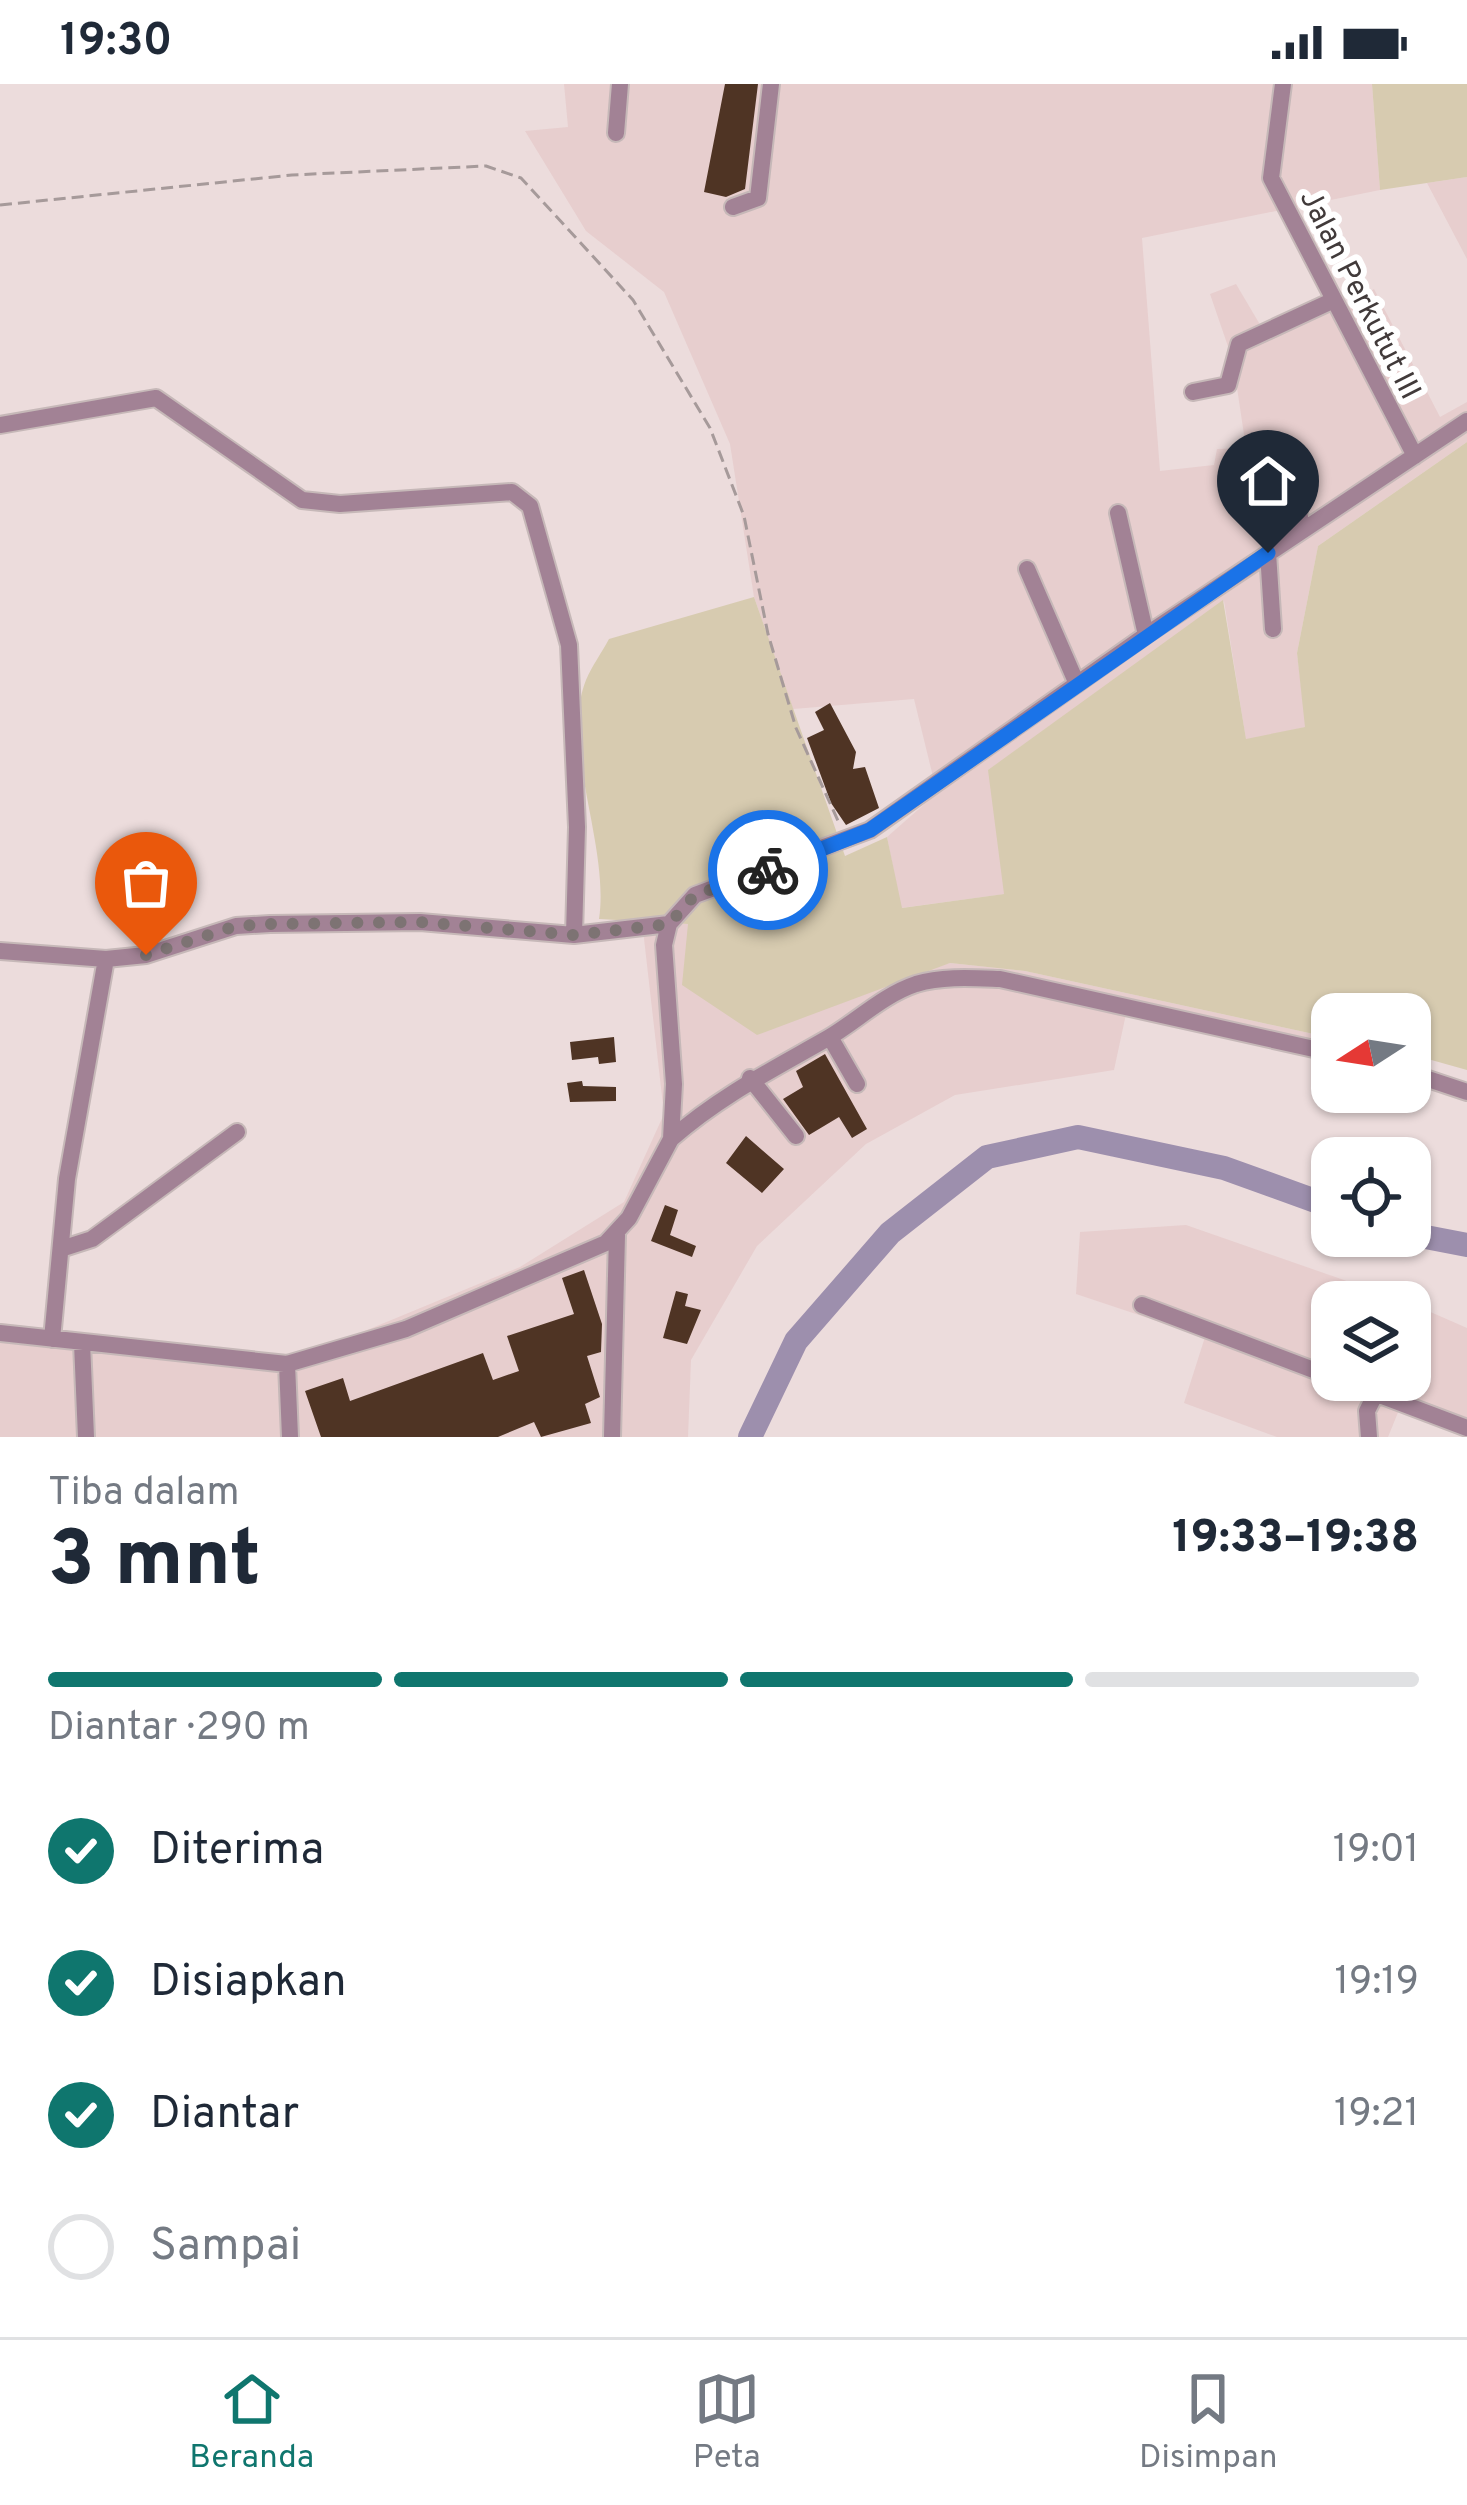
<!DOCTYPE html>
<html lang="id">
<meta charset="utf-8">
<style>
:root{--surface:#fff;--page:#f6f6f7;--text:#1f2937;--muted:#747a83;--line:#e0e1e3;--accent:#0f766e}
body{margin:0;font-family:Overpass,sans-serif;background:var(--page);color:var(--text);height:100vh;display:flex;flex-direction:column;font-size:45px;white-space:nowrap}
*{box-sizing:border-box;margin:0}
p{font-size:39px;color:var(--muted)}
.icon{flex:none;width:66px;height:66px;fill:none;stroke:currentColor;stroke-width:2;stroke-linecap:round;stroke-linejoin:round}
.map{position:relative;height:1353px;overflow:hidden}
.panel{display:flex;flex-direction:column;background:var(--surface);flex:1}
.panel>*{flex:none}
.needle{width:78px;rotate:258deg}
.tools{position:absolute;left:1311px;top:909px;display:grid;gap:24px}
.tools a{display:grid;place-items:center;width:120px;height:120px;border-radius:24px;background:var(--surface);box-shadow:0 3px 9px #0004;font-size:60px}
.pin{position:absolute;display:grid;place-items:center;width:102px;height:102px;color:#fff;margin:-123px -51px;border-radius:50% 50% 50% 0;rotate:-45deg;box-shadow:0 0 12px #0007}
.pin .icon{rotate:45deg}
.courier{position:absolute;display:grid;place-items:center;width:120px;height:120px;margin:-60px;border:9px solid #1a73e8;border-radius:50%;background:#fff;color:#222;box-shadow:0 3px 15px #0007}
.headline em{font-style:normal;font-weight:800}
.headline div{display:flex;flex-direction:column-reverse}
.headline{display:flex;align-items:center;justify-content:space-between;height:204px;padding:0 48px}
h1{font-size:78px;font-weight:800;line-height:90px}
.bar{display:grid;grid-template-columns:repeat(4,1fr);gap:18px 12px;align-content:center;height:144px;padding:0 48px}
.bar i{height:15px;border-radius:9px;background:var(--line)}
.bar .active{background:var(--accent)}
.bar p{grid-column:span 4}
ol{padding:0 48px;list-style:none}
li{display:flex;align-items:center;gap:36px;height:132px}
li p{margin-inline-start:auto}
li .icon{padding:12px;border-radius:50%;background:var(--accent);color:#fff;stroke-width:4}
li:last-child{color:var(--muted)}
li i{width:66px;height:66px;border:6px solid var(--line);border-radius:50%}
.status{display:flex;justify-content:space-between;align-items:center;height:84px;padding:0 60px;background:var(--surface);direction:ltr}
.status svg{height:33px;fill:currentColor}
.tabs{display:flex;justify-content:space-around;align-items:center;height:168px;border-top:3px solid var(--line);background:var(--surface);font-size:33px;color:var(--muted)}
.tabs a{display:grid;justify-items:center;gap:6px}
.tabs .active{color:var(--accent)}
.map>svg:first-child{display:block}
.built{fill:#e7cece}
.green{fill:#d7cbb0}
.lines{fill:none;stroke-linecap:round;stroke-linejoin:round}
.river{stroke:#9d8fad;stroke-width:24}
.building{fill:#4f3424}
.minor-casing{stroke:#c6b8b8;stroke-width:20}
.path{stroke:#a69a9a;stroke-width:3;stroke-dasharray:12 6;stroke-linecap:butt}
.minor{stroke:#a28295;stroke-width:16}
.done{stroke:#7d7373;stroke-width:12;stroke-dasharray:0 21.6}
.route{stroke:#1a73e8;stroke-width:15}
.labels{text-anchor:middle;stroke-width:12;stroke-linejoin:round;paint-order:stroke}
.street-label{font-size:30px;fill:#413a3a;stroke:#fff}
</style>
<div class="status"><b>19:30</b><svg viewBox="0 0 49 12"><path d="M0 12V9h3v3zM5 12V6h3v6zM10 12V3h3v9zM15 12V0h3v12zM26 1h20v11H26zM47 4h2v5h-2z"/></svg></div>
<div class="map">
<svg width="1467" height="1353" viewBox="0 0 1467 1353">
<rect width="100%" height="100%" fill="#ecdcdc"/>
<!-- built -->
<path class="built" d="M564 0H1372L1380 106 1142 154 1160 387 1214 381 1217 365 1246 364 1233 277 1210 210 1236 200 1262 244 1334 212 1345 224 1374 205 1440 333 1467 318V358L1318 462 1297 569 1306 643 1246 656 1224 517 1005 810 901 824 887 753 937 709 914 615 793 625 754 513 730 360 664 208 586 147 525 47 568 43Z
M1467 93V175L1427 99Z
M642 837 689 840 914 889 950 879 1025 887 1332 954V974L1126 930 1114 986 955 1011 866 1060 757 1162 691 1276 688 1353H0V1239L292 1277 520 1183 624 1118 664 1030Z
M1186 1141 1407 1218H1332V1296H1410V1219L1467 1244V1349L1399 1326 1388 1353H1277L1184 1319 1205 1253 1076 1210 1080 1148Z"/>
<!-- green -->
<path class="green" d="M1372 0H1467V93L1380 106Z
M1467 358V986L1410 970V930H1332V954L1025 887 950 879 757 951 682 901 688 840 599 835C610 762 560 661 586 596 592 582 602 568 609 555L754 513 845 772 887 753 902 824 1004 810 988 686 1223 516 1246 655 1305 643 1297 569 1318 462Z"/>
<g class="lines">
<!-- river -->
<path class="river" d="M1410 1150 1467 1161
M750 1353 796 1257 890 1149 987 1073 1078 1053 1224 1084 1332 1123"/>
</g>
<!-- building -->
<path class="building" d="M725 0H758L745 105 726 113 704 108Z
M830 619 856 668 853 685 865 683 879 724 846 741 831 719 807 654 824 646 815 628Z
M614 953 616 978 599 980 598 973 572 976 570 958Z
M825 970 867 1045 852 1054 839 1033 809 1051 783 1015 803 1003 796 987Z
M582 997 583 1002 616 1003V1017L570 1018 567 999Z
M746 1052 784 1085 762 1109 726 1079Z
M665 1121 678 1126 670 1151 696 1162 692 1173 651 1157Z
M584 1186 602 1240 601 1268 587 1272 600 1313 585 1320 591 1339 541 1353 534 1338 498 1353H321L305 1307 343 1294 350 1317 483 1269 493 1296 519 1287 507 1252 574 1230 562 1194Z
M676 1207 688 1210 685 1222 701 1226 687 1260 663 1254Z"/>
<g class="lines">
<!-- minor casing -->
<g class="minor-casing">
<path id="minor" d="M1283 0 1271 94 1415 372
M616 49 620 0
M733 123 758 114 771 0
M1193 308 1228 301 1239 260 1334 216
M0 341 156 314 302 416 340 420 512 408 530 422 569 561 577 743 574 851
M1284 365 1303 446
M1118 429 1146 551
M1268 469 1273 545
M1027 485 1077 600
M0 867 106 875 146 871 236 842 270 840 420 838 574 851 669 840
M830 953 857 1000
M1410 989 1467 1008
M750 994 796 1052
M671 1055C720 1012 772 986 828 954 857 937 883 911 916 900 943 892 972 894 1000 895L1332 969
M61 1165 92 1155 237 1048
M1142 1221 1332 1293
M0 1249 287 1280 406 1245 606 1159 629 1134 671 1055 674 1000 664 861 669 840 695 811 870 746 1146 551 1467 337
M52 1255 67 1095 106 875
M82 1259 86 1353
M287 1280 290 1353
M1340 1296 1467 1344
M612 1353 617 1151
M1369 1353 1367 1327 1376 1309"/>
</g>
<!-- path -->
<path class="path" d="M0 121 292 91 486 82 521 94 633 216 710 344 744 432 768 550 796 644 839 739"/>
<!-- minor -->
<use href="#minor" class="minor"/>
</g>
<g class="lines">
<!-- done -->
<path class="done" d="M146 871 236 842 270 840 420 838 574 851 669 840 695 811 768 786"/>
<!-- route -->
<path class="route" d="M768 786 870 746 1268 469"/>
</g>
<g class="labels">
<!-- street labels -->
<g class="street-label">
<text transform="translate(1361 210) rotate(63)" y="10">Jalan Perkutut III</text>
</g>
</g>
</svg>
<div class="tools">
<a><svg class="needle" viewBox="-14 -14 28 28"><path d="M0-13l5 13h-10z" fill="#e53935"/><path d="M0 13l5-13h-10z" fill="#747a83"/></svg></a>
<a><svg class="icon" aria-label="locate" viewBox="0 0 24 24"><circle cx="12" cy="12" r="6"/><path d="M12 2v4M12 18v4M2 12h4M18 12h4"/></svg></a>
<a><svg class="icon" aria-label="layers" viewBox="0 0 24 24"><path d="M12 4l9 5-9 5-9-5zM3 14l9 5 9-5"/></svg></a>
</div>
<div class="pin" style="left:146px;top:871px;background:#ea580c"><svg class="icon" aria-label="bag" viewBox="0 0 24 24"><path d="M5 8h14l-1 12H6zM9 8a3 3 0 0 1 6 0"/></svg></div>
<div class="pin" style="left:1268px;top:469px;background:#1f2937"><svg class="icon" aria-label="home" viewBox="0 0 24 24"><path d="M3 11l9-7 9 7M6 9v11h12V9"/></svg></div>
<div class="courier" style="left:768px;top:786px"><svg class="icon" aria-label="bike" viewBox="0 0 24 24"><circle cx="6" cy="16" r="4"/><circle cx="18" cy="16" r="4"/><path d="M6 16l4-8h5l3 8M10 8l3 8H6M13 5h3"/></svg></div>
</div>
<section class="panel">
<div class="headline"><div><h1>3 mnt</h1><p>Tiba dalam</p></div><em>19:33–19:38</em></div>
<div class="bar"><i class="active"></i><i class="active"></i><i class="active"></i><i></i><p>Diantar · 290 m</p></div>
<ol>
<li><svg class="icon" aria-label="check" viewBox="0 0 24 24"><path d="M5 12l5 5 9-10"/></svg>Diterima<p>19:01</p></li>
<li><svg class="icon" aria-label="check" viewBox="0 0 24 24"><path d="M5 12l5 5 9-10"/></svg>Disiapkan<p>19:19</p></li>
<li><svg class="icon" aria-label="check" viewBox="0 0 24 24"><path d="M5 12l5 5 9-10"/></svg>Diantar<p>19:21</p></li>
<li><i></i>Sampai</li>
</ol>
</section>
<nav class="tabs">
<a class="active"><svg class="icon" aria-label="home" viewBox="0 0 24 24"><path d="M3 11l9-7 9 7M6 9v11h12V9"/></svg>Beranda</a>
<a><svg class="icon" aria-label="map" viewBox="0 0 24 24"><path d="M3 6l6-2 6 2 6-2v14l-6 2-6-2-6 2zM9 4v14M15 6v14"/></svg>Peta</a>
<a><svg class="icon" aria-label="saved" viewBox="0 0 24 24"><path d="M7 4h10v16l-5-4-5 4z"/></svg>Disimpan</a>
</nav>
